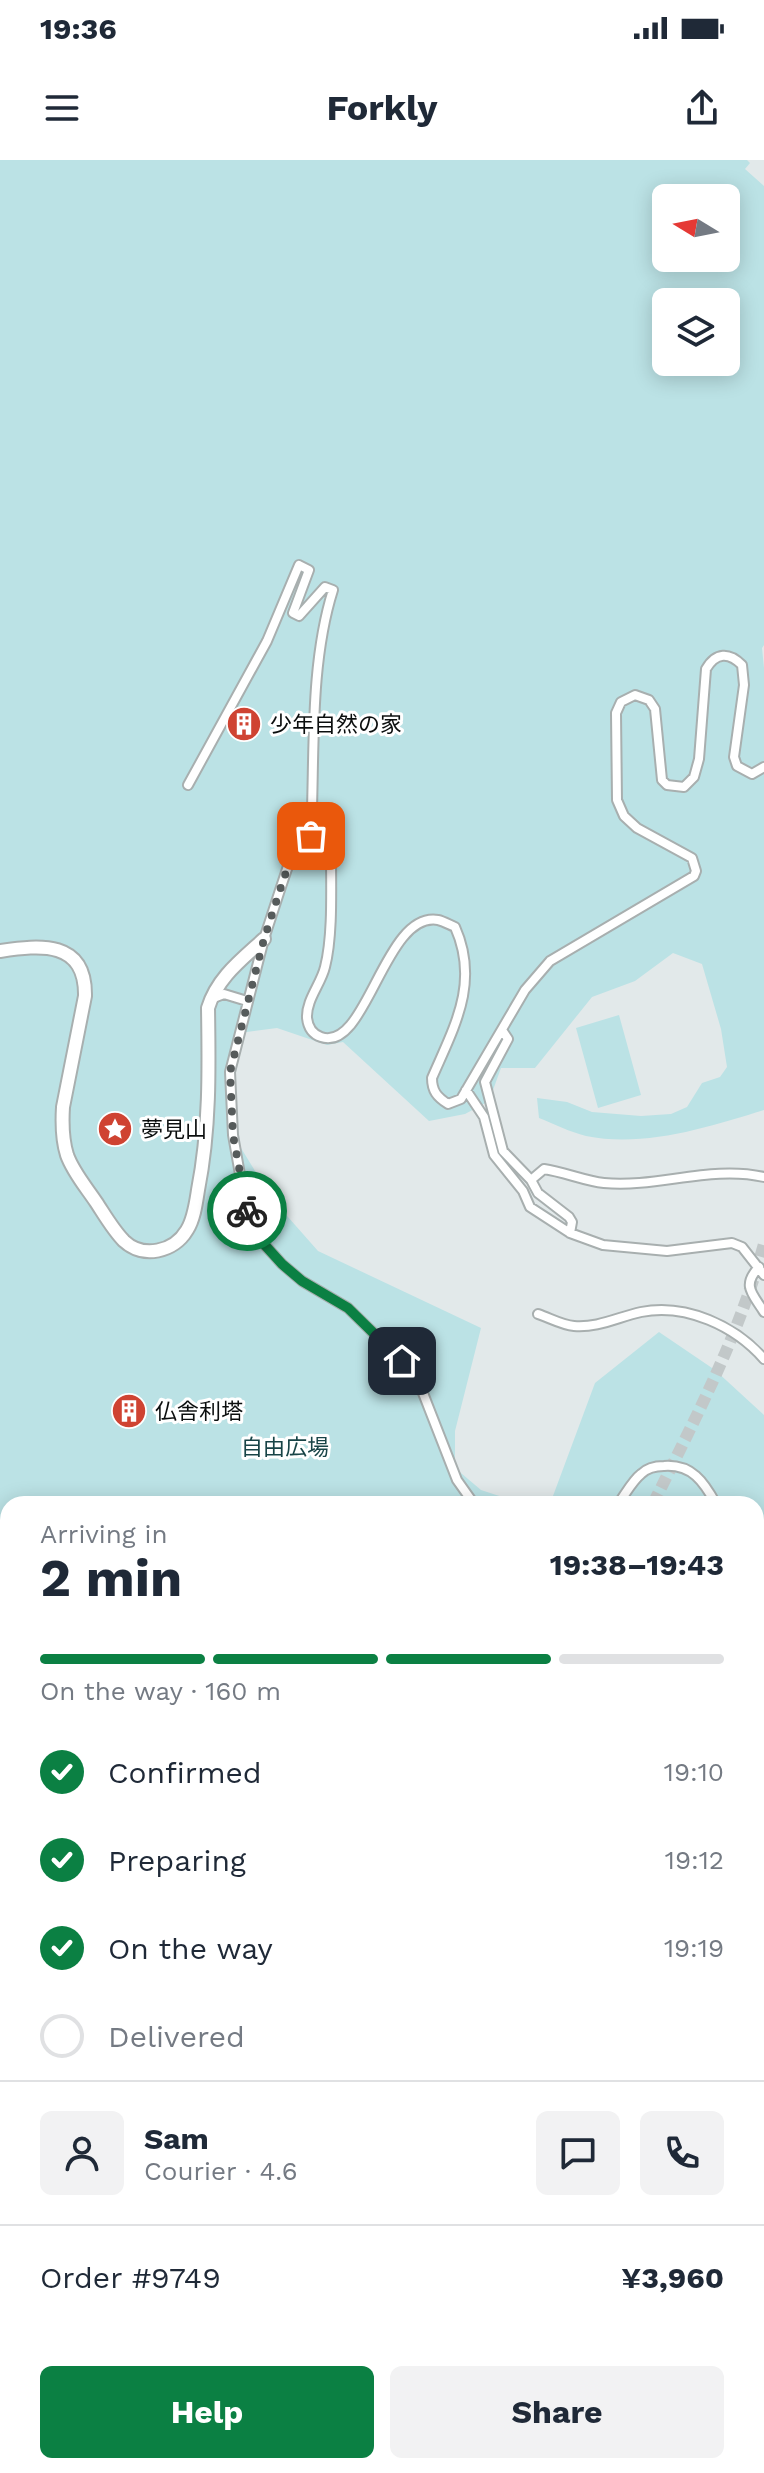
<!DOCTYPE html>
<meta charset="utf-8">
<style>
:root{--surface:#fff;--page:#f2f2f3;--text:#1f2937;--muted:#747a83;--line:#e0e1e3;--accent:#0b8043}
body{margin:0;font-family:"Work Sans","Noto Sans JP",sans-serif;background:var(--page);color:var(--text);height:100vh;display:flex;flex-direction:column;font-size:30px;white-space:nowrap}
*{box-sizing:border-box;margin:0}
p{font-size:26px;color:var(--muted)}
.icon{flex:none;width:44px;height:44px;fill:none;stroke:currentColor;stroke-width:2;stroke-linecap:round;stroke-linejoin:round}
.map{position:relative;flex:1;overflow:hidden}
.side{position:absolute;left:0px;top:1336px;width:764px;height:978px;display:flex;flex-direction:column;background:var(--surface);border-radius:24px 24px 0 0;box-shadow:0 4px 20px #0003}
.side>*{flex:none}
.needle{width:52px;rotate:280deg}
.buttons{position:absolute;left:652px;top:24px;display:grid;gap:16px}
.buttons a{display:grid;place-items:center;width:88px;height:88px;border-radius:12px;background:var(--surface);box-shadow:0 4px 20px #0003;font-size:40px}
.pin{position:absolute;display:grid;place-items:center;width:68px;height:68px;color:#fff;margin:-34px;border-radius:16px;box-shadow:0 4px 12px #0006}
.courier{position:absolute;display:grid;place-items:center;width:80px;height:80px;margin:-40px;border:6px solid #0b8043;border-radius:50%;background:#fff;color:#222;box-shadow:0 2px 10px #0007}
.overview em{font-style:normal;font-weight:700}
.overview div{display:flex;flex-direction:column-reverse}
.overview{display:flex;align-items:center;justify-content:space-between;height:136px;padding:0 40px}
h1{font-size:52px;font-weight:700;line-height:60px}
.bar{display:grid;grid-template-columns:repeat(4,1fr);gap:12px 8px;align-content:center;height:96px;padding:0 40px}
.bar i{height:10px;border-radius:6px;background:var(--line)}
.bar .active{background:var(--accent)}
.bar p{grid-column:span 4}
.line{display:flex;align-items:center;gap:20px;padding:0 40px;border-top:2px solid var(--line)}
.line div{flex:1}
.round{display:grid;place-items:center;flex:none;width:84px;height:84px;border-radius:12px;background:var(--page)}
ol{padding:0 40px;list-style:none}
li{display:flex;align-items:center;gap:24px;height:88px}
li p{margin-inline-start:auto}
li .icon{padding:8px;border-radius:50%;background:var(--accent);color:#fff;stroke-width:4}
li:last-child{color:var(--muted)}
li i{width:44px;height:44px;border:4px solid var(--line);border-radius:50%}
.action{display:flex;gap:16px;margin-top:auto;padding:16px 40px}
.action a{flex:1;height:92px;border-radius:12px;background:var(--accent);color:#fff;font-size:32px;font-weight:700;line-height:92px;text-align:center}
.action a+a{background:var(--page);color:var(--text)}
.status{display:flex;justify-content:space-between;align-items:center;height:56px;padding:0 40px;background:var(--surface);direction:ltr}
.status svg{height:22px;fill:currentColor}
header{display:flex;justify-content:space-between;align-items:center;height:104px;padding:0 40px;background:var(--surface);font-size:36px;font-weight:700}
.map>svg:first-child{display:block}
.built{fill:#cfe0e1}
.green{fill:#bbe2e5;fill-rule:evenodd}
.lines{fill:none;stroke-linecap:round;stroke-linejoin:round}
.stream{stroke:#679599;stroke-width:3}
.primary-tunnel{stroke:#c2c8c9;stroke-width:12;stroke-dasharray:12 6;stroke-linecap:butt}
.street-casing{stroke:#a8afaf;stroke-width:12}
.secondary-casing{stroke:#a8afaf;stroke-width:16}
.primary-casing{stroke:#a8afaf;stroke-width:16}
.street{stroke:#fff;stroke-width:8}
.secondary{stroke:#fff;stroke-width:12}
.primary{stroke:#fff;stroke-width:12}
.done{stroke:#565b5b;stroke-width:8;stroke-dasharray:0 14.4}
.route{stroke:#0b8043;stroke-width:10}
.labels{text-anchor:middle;stroke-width:6;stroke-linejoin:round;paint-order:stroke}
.poi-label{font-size:22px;fill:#0b0e0e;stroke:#fff;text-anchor:start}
.park-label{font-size:22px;fill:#184447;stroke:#fff}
</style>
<div class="status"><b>19:36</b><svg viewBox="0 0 49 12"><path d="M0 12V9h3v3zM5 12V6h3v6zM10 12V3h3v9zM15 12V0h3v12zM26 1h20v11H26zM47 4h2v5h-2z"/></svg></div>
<header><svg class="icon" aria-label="menu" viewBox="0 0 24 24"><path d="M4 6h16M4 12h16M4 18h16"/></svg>Forkly<svg class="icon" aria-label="share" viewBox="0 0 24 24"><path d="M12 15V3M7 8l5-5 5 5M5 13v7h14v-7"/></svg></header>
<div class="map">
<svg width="764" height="2313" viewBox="0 0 764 2313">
<rect width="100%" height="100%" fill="#e2e9ea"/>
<!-- built -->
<path class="built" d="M764 2036V2135L756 2132V2039Z
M756 2258 764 2262V2313H723L726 2306H756Z"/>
<!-- green -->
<path class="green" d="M0 0H747L750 3 745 9 764 26V485L762 488 764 508V950C709 967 644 988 586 976 570 972 554 964 539 958L537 938 567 942 592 952 641 956 671 954 687 947 702 923 720 917 727 907 721 869 702 804 673 793 635 821 592 837 535 908H501L489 941 465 954 429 961 343 882 327 885 277 868 239 873 230 912 233 975 273 1040 318 1091 481 1168 455 1271V1308L481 1330 524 1344H8V1640L0 1636ZM666 38H726V98H666ZM666 142H726V202H666Z
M619 855 641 935 598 948 576 868Z
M659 1172 715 1210 764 1255V1706L758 1704 756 1707V1344H550L595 1223Z
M764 1812V1914H758L764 1944V1976L756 1977V1827Z"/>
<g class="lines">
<!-- stream -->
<path class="stream" d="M0 1913 5 1919 0 1928
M0 1954 8 1957
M756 2254 764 2258"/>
<!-- primary-tunnel -->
<path class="primary-tunnel" d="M653 1344C695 1259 739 1176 764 1084"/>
<!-- street casing -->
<g class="street-casing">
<path id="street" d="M188 625 267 481 299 405 309 410 293 453 299 456 325 427 333 430C309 506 315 596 311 676
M211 839 224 834 247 841
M502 870 508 879 485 922 503 991 531 1020 538 1033 569 1057 572 1062 570 1073
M466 930 484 957 494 995 523 1031 530 1047 570 1073 603 1085 667 1091 732 1083 742 1087 764 1115
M531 1020 544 1009C564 1012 585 1021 604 1023 658 1028 710 1005 764 1017
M759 1107C741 1126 753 1134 764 1152
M538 1154C550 1158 562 1165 574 1166 598 1168 618 1157 641 1152 686 1143 735 1166 764 1199
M474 1344 457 1320 423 1233 402 1201 348 1148 302 1121 282 1104 263 1083 249 1057 244 1037 233 975 230 912 264 779 279 733 292 694 302 681 311 676 325 680 331 696C331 728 333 776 325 807 321 824 306 840 307 858 308 867 312 874 321 877 367 893 384 751 438 760 443 761 450 765 455 767 480 823 454 867 432 918 432 931 437 937 448 944L461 939 525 830 550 801 694 716 696 711 692 698 637 668 624 656 617 640 616 553 621 542 635 535 649 540 655 549 662 620 667 625 684 627 694 617 699 599 706 509C716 492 729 492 742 505L744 525 734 597 737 606 752 614 764 607
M618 1344C625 1335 632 1321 641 1314 647 1308 656 1306 664 1306 692 1304 704 1322 716 1344
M0 1717 8 1722
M0 1793 4 1782
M0 1873 8 1878
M756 1913 764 1914
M756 2039 764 2036
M0 2092 5 2083 8 2085
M0 2191 8 2196
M756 2206 764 2209
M204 2306 217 2313
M447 2306 465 2313
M335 2313 338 2306"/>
</g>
<!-- secondary casing -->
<g class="secondary-casing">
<path id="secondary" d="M0 791C40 785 86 780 85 836L63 947C62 963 62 979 67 995 73 1012 86 1027 96 1042 104 1054 113 1070 124 1081 143 1099 174 1092 187 1070 194 1059 196 1043 198 1030 210 969 209 909 208 848 217 818 241 800 264 779"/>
</g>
<!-- primary casing -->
<g class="primary-casing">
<path id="primary" d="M152 2313 156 2306"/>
</g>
<!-- street -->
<use href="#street" class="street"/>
<!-- secondary -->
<use href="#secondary" class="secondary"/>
<!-- primary -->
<use href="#primary" class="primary"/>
</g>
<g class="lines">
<!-- done -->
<path class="done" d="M247 1051 233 975 230 912 264 779 279 733 292 694 302 681 311 676"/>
<!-- route -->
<path class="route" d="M247 1051 263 1083 282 1104 302 1121 348 1148 402 1201"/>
</g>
<!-- icons -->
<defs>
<g id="building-disc" transform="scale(1.8)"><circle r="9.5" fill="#cf4332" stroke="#fff"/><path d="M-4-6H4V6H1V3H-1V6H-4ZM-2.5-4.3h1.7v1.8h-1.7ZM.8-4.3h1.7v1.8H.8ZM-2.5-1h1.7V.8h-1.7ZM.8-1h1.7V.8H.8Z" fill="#fff"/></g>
<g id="sight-disc" transform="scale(1.8)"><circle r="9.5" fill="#cf4332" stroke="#fff"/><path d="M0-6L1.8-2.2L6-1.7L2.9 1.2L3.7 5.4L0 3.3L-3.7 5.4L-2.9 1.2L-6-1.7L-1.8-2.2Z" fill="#fff"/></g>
</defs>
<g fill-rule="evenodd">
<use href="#building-disc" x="244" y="564"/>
<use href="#sight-disc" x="115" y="969"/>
<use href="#building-disc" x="129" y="1251"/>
</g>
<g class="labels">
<!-- poi labels -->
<g class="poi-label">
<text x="270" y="572">少年自然の家</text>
<text x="141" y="977">夢見山</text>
<text x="155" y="1259">仏舎利塔</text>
</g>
<!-- park labels -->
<g class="park-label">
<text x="285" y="1295">自由広場</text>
</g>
</g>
</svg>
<div class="buttons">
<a><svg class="needle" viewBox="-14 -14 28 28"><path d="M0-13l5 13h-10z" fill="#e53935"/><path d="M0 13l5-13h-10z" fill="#747a83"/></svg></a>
<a><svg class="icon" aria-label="layers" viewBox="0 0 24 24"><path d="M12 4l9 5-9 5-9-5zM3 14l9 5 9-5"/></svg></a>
</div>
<div class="pin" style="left:311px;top:676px;background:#ea580c"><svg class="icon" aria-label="bag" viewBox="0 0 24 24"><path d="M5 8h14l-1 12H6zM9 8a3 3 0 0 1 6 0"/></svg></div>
<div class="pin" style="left:402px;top:1201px;background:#1f2937"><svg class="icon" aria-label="home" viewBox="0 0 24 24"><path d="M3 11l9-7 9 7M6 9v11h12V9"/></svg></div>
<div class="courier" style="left:247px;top:1051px"><svg class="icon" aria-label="bike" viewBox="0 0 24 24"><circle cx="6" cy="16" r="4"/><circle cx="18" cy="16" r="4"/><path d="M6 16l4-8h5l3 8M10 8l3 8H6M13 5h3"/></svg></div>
<section class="side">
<div class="overview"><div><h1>2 min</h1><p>Arriving in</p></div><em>19:38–19:43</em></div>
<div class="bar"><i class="active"></i><i class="active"></i><i class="active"></i><i></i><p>On the way · 160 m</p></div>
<ol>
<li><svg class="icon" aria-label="check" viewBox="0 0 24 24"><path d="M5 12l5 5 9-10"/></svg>Confirmed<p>19:10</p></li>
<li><svg class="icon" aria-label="check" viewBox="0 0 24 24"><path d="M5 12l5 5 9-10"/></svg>Preparing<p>19:12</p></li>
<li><svg class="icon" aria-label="check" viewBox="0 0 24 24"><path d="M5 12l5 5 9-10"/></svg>On the way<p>19:19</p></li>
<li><i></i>Delivered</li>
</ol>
<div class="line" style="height:144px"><a class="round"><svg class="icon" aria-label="person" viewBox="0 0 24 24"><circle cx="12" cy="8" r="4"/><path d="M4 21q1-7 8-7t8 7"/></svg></a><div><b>Sam</b><p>Courier · 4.6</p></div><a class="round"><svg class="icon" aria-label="chat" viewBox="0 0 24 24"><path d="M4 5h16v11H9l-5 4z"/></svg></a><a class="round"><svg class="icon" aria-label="phone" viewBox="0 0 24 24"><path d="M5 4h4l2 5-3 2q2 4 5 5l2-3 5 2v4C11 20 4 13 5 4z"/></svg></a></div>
<div class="line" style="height:104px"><div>Order #9749</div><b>¥3,960</b></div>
<div class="action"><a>Help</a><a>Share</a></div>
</section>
</div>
